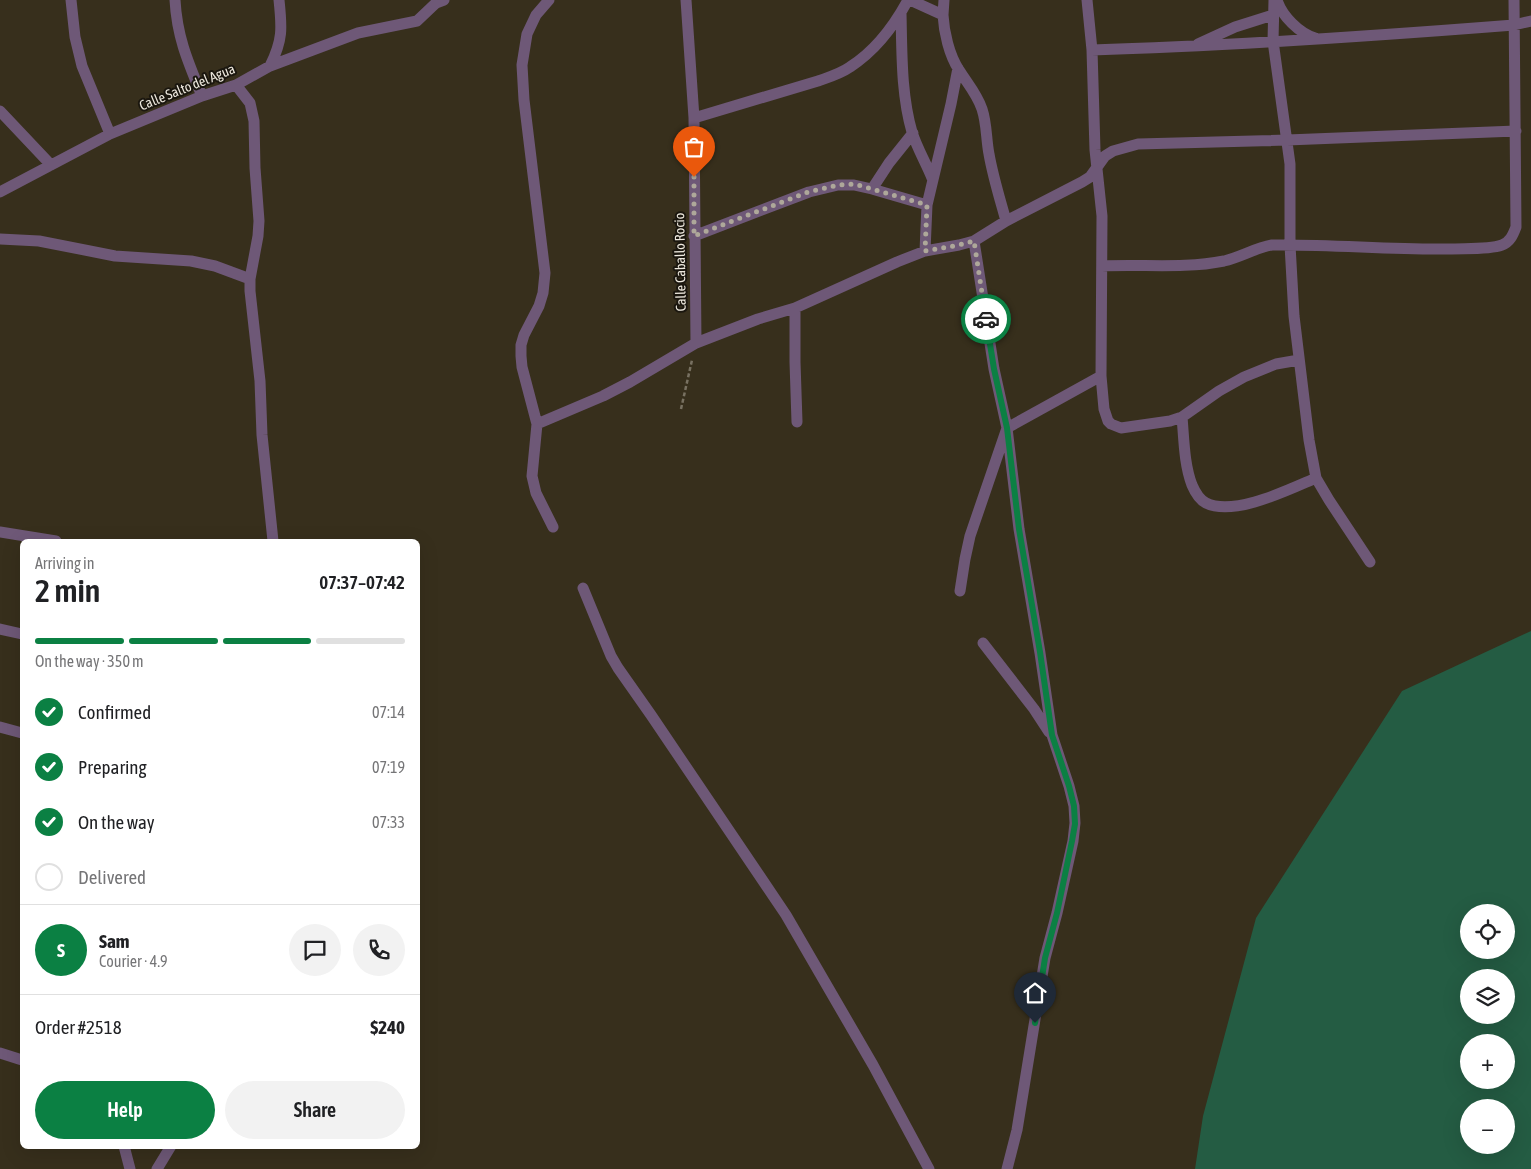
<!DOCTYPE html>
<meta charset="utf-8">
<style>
:root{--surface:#fff;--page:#f2f2f2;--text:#202124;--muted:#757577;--line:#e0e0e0;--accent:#0b8043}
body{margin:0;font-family:"Asap Condensed",sans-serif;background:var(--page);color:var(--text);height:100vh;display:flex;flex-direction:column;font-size:19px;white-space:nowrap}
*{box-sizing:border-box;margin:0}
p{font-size:16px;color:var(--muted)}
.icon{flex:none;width:28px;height:28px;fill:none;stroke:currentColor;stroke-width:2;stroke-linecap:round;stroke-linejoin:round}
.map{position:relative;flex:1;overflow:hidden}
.panel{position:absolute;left:20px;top:539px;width:400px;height:610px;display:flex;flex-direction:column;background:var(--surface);border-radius:8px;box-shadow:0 5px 20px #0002}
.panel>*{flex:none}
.buttons{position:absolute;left:1460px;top:904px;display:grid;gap:10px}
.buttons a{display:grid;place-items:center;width:55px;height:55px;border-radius:50%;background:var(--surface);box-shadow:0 5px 20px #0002;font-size:25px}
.pin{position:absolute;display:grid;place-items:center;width:42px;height:42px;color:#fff;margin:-51px -21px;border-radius:50% 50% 50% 0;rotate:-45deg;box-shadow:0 0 5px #0007}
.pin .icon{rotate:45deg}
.courier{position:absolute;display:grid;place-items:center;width:50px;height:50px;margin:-25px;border:4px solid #0b8043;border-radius:50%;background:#fff;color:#222;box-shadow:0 1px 6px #0007}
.headline em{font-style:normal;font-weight:600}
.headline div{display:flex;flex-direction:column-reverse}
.headline{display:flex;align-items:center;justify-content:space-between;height:85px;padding:0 15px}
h1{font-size:32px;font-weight:600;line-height:38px}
.bar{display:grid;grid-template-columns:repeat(4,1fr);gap:8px 5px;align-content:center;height:60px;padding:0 15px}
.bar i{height:6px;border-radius:4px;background:var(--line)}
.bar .current{background:var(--accent)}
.bar p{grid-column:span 4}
.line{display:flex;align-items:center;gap:12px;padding:0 15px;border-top:1px solid var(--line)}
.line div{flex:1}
.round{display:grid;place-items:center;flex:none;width:52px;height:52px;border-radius:26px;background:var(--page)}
ol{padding:0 15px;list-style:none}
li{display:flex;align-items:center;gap:15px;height:55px}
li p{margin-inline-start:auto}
li .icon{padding:5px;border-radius:50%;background:var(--accent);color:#fff;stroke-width:4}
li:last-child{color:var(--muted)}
li i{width:28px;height:28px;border:2px solid var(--line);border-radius:50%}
.cta{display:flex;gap:10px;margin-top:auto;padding:10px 15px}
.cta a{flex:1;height:58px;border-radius:30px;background:var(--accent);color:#fff;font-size:20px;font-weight:600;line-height:58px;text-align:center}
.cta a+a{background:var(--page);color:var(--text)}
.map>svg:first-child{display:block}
.green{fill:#245c43;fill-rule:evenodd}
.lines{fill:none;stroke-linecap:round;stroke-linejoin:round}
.path{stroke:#787161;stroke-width:2.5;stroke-dasharray:4 2.5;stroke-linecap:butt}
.street{stroke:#6e5877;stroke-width:11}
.done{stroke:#aea89a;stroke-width:5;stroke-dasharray:0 9}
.route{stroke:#0b8043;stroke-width:6}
.labels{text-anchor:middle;stroke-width:4;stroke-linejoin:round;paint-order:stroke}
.street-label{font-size:14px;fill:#eee9de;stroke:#1b170f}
</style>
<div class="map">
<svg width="1531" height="1169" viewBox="0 0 1531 1169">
<rect width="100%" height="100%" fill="#372f1c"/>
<!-- green -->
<path class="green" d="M1531 631V1169H1195L1203 1116 1256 918 1402 691ZM1469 912H1506V950H1469ZM1469 978H1506V1015H1469ZM1469 1042H1506V1080H1469ZM1469 1108H1506V1145H1469Z"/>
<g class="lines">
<!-- path -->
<path class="path" d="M681 409 692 360"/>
<!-- street -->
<path class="street" d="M71 0 75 37 82 66 110 134
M175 0C177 37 188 62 202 96
M549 0 536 15 527 34 522 65 524 100 545 273 543 293 539 306 524 335 521 345V356L522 367 537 424 532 476 536 493 553 527
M686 0 694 118 696 343
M910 0 943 15C944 32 949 55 959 70 967 83 977 94 982 109 987 124 986 139 989 154 993 177 1000 199 1006 221
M1087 0 1092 50 1095 150 1102 216 1101 376 1104 409 1108 421 1111 424 1121 428 1170 421 1182 417 1219 391 1244 377 1276 364 1299 360
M1274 0 1273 41 1290 164V245L1294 316 1309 440 1316 478 1329 500 1370 562
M1277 0C1282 16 1299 33 1315 38
M901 13C902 52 901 94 912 132 917 148 926 163 932 178
M943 15 944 0
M1198 44 1235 27 1273 15
M1092 50C1233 46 1373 36 1514 25L1531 21
M270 66C283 40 282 28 279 0
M236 85 250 103 254 121 255 168 259 221 258 236 250 279V291L260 381 262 435 273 541
M0 111 51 165
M694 118 818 81C829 77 840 74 850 67 875 51 894 26 908 0
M872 189 889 163 913 133
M0 192 110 134 202 96 236 85 270 66 358 33 417 21 436 3 444 0
M694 236 809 192 838 185H854L872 189 927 205
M0 239 39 241 115 256 191 261 215 266 250 279
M974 241 994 369 1007 428 1019 529 1040 653 1052 735 1069 786 1074 806 1075 823 1073 841 1057 913 1045 958 1017 1130 1007 1169
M925 251 927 205 951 104 958 68
M1102 266C1143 264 1184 269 1224 261 1241 257 1255 248 1272 245 1331 244 1390 250 1449 249 1464 248 1488 250 1502 245 1510 242 1513 235 1516 227L1514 0
M795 308V362L797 422
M1182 417C1184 439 1184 464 1192 485 1195 492 1200 500 1206 503 1234 517 1290 489 1316 478
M537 424 603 396 630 382 696 343 758 319 795 308 897 262 925 251 959 245 974 241 1006 221 1082 182 1090 177 1105 156 1113 151 1138 144 1287 140 1516 131
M0 532 56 541
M583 588 611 656 618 668 651 715 786 915 873 1065 929 1169
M960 591 965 559 970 536 1007 428 1101 376
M0 629 22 634
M983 643 1034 709 1049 732
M0 727 22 733
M0 1053 22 1060
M124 1146 130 1169
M157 1169 171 1146"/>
</g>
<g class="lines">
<!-- done -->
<path class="done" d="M694 177V236L808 192 838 185 854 184 872 189 927 205 925 251 959 245 974 241 986 319"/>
<!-- route -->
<path class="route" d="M986 319 994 369 1007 428 1019 529 1040 652 1052 735 1069 786 1074 806 1075 824 1072 841 1057 913 1045 958 1035 1023"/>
</g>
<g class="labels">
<!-- street labels -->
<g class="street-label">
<text transform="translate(187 87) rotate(-22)" y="5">Calle Salto del Agua</text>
<text transform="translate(680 262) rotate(-91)" y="5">Calle Caballo Rocio</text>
</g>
</g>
</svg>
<div class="buttons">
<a><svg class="icon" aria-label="locate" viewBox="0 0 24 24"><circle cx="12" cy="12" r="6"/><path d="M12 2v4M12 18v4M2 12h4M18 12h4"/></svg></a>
<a><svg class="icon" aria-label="layers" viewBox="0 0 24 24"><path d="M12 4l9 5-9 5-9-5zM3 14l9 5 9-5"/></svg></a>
<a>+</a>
<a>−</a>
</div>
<div class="pin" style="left:694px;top:177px;background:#ea580c"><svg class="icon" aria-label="bag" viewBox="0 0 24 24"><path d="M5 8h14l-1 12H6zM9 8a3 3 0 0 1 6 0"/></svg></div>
<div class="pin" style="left:1035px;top:1023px;background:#1f2937"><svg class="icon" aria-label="home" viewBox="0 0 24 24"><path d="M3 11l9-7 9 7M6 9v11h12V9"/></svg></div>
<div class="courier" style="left:986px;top:319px"><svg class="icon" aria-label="car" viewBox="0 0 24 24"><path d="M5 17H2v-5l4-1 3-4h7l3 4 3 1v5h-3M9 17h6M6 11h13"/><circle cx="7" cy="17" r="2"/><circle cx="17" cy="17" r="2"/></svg></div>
<section class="panel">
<div class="headline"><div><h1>2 min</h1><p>Arriving in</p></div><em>07:37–07:42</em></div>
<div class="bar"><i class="current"></i><i class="current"></i><i class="current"></i><i></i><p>On the way · 350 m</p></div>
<ol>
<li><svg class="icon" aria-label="check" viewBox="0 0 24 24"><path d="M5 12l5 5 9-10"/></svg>Confirmed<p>07:14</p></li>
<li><svg class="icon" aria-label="check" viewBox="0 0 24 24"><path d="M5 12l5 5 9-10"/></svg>Preparing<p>07:19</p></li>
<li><svg class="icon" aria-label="check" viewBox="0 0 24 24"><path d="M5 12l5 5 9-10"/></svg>On the way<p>07:33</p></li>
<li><i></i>Delivered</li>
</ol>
<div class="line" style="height:90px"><b class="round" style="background:var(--accent);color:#fff">S</b><div><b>Sam</b><p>Courier · 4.9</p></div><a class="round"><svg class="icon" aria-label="chat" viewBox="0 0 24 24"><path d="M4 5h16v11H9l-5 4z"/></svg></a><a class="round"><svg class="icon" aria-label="phone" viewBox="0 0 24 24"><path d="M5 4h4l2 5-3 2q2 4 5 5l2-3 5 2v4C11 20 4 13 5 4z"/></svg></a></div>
<div class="line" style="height:65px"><div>Order #2518</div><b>$240</b></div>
<div class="cta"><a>Help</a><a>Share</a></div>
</section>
</div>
